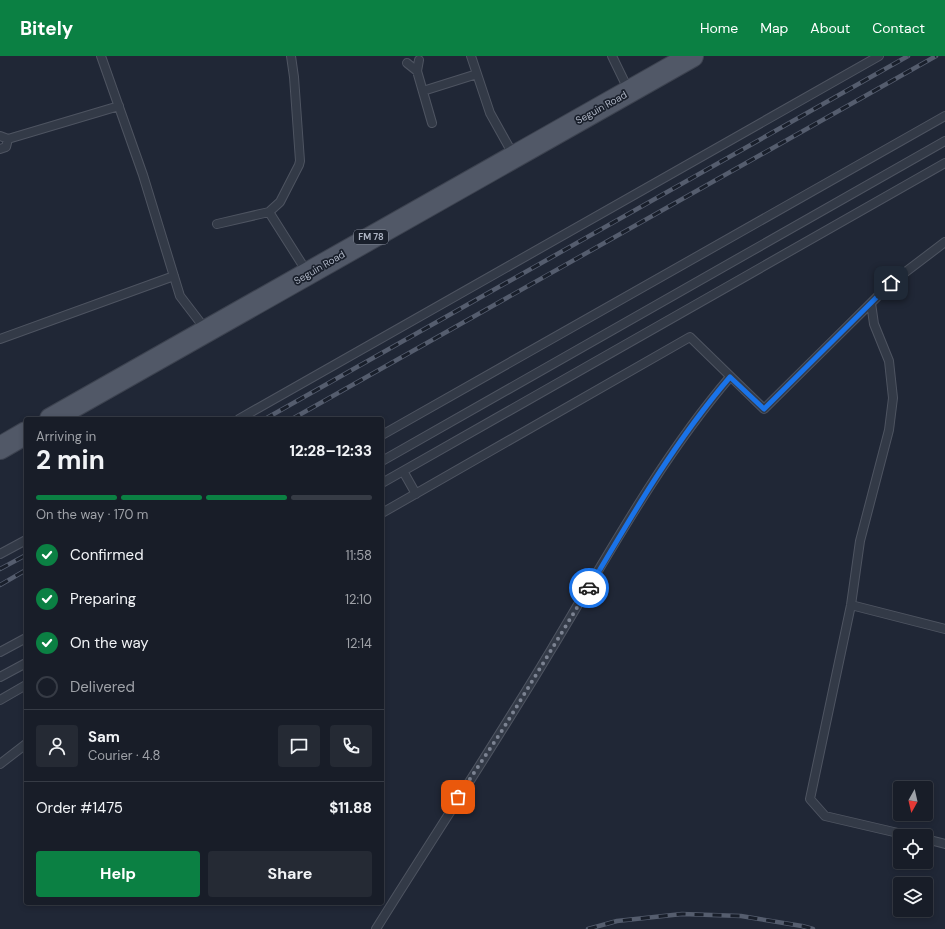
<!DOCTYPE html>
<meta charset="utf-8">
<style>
:root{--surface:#181d28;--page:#252a34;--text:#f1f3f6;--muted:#9fa2a8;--line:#363b45;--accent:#0b8043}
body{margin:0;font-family:"DM Sans",sans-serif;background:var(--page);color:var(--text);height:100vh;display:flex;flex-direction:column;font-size:15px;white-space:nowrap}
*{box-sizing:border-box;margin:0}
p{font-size:13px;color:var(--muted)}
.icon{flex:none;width:22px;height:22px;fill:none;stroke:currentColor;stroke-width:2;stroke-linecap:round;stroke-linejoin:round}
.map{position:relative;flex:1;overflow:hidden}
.drawer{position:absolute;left:24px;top:361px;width:360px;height:488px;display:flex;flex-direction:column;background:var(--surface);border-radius:4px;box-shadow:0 2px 6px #0003,0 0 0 1px var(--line)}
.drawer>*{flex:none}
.needle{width:26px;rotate:188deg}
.buttons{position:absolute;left:893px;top:725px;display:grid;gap:8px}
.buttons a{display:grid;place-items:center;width:40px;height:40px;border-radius:4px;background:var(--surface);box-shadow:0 2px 6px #0003,0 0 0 1px var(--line);font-size:20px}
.pin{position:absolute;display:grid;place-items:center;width:34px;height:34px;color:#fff;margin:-17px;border-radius:8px;box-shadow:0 2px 6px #0006}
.courier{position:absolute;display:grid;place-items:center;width:40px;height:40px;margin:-20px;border:3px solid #1a73e8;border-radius:50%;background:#fff;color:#222;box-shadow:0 1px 5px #0007}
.head em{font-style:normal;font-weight:700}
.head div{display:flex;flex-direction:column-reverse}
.head{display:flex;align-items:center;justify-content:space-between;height:68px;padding:0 12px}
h1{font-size:26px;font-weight:700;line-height:30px}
.bar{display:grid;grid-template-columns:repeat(4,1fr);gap:6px 4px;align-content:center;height:48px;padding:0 12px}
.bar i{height:5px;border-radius:3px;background:var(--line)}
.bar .selected{background:var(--accent)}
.bar p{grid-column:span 4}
.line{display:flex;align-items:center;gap:10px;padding:0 12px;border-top:1px solid var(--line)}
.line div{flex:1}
.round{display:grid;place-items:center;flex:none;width:42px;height:42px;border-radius:4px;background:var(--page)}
ol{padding:0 12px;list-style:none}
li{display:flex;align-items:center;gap:12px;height:44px}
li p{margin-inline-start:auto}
li .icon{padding:4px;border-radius:50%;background:var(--accent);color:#fff;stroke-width:4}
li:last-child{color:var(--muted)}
li i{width:22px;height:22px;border:2px solid var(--line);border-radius:50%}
.primary-button{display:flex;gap:8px;margin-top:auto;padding:8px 12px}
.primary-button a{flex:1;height:46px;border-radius:4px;background:var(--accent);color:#fff;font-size:16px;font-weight:700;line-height:46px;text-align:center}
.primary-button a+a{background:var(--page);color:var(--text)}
header{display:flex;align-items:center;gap:24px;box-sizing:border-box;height:56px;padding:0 20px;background:var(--accent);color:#fff}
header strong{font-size:19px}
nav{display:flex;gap:22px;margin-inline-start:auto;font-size:14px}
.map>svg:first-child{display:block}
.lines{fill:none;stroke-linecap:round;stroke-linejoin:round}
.service-casing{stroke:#4e5461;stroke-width:10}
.primary-casing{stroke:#3d4350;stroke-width:24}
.service{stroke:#333a47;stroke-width:8}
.primary{stroke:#515867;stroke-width:22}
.rail-casing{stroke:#555d6e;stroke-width:4.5}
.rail{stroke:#191f2b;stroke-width:3;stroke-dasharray:9;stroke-linecap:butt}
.done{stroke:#7c8392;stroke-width:4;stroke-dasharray:0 7.2}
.route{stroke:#1a73e8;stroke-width:5}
.labels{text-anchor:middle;stroke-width:3.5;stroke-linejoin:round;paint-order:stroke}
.shield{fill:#191f2b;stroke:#818795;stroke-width:1}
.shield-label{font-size:9px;font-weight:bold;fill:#adb4c3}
.street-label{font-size:10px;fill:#adb4c3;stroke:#191f2b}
</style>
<header>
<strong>Bitely</strong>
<nav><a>Home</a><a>Map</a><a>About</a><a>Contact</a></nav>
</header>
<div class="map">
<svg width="945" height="873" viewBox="0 0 945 873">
<rect width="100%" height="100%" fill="#202736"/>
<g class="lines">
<!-- service casing -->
<g class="service-casing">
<path id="service" d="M101 0 143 119 180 240 206 274
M471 0 490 57 514 100
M612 0 629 35
M419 4 417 15 432 67
M407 7 417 15
M423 35 477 18
M0 80 8 83 119 50
M0 93 6 91 8 83
M269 156 307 216
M217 168 269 156 280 146 299 109 300 105 294 21 291 0
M0 283 174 220
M239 363 879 0
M382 379 945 60
M382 405 945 85
M403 415 416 438
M382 427 945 107
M382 457 690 281 764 353 871 247
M0 498 26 484
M851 549 945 573
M0 596 26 582
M0 621 26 607
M0 644 26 629
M0 708 26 688
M911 780 825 760 810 743 851 549 860 485 889 374 893 342 889 305 874 268 871 247 891 227 945 186
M926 783 945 788
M376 873C434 780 495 688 551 594 607 501 660 403 730 321"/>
</g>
<!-- primary casing -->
<g class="primary-casing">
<path id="primary" d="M51 363 692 0
M0 392 26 377"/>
</g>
<!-- service -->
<use href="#service" class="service"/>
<!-- primary -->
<use href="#primary" class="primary"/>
<!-- rail casing -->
<g class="rail-casing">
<path id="rail" d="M265 363 908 0
M292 363 936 0
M0 513 26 499
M0 529 26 514
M588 873 617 865 682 858 741 860 802 870 813 873"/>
</g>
<!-- rail -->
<use href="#rail" class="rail"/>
</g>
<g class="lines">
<!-- done -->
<path class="done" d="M458 741 503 673 589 532"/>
<!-- route -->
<path class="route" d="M589 532C632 459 675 385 730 321L764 353 891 227"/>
</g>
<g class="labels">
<!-- shield labels -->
<rect class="shield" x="354" y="174" width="34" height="14" rx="3"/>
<g class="shield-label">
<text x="371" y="184">FM 78</text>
</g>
<!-- street labels -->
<g class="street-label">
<text transform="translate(601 51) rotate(-29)" y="4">Seguin Road</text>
<text transform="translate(319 211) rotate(-30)" y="4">Seguin Road</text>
</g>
</g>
</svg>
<div class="buttons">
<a><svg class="needle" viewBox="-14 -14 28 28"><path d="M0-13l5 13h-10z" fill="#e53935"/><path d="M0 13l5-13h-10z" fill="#9fa2a8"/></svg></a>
<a><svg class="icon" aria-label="locate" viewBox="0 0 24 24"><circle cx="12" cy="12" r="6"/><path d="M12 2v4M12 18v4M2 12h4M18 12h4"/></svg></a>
<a><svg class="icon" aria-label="layers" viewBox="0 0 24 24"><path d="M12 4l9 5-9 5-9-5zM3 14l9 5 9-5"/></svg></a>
</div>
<div class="pin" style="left:458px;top:741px;background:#ea580c"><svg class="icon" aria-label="bag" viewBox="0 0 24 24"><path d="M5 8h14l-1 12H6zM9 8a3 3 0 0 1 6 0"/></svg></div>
<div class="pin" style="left:891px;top:227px;background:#1f2937"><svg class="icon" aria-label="home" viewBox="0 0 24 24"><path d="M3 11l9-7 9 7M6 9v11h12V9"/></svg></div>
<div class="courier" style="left:589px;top:532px"><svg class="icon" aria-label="car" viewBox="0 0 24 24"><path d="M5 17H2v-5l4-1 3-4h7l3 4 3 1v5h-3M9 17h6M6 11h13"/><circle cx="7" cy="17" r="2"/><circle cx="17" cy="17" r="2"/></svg></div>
<section class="drawer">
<div class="head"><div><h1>2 min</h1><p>Arriving in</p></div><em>12:28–12:33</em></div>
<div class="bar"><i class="selected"></i><i class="selected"></i><i class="selected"></i><i></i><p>On the way · 170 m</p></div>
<ol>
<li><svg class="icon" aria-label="check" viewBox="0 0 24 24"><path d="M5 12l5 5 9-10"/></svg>Confirmed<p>11:58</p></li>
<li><svg class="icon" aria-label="check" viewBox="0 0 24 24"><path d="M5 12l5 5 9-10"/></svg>Preparing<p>12:10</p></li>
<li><svg class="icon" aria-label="check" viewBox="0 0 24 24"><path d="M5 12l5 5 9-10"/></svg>On the way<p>12:14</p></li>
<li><i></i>Delivered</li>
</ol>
<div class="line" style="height:72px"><a class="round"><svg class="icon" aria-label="person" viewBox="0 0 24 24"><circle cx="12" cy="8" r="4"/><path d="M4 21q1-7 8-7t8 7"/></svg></a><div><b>Sam</b><p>Courier · 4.8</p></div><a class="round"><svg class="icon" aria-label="chat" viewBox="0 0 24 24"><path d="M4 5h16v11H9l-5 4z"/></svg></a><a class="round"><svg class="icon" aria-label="phone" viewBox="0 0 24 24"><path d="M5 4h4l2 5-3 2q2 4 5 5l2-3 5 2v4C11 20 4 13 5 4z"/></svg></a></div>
<div class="line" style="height:52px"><div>Order #1475</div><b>$11.88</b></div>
<div class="primary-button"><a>Help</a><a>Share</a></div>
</section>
</div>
